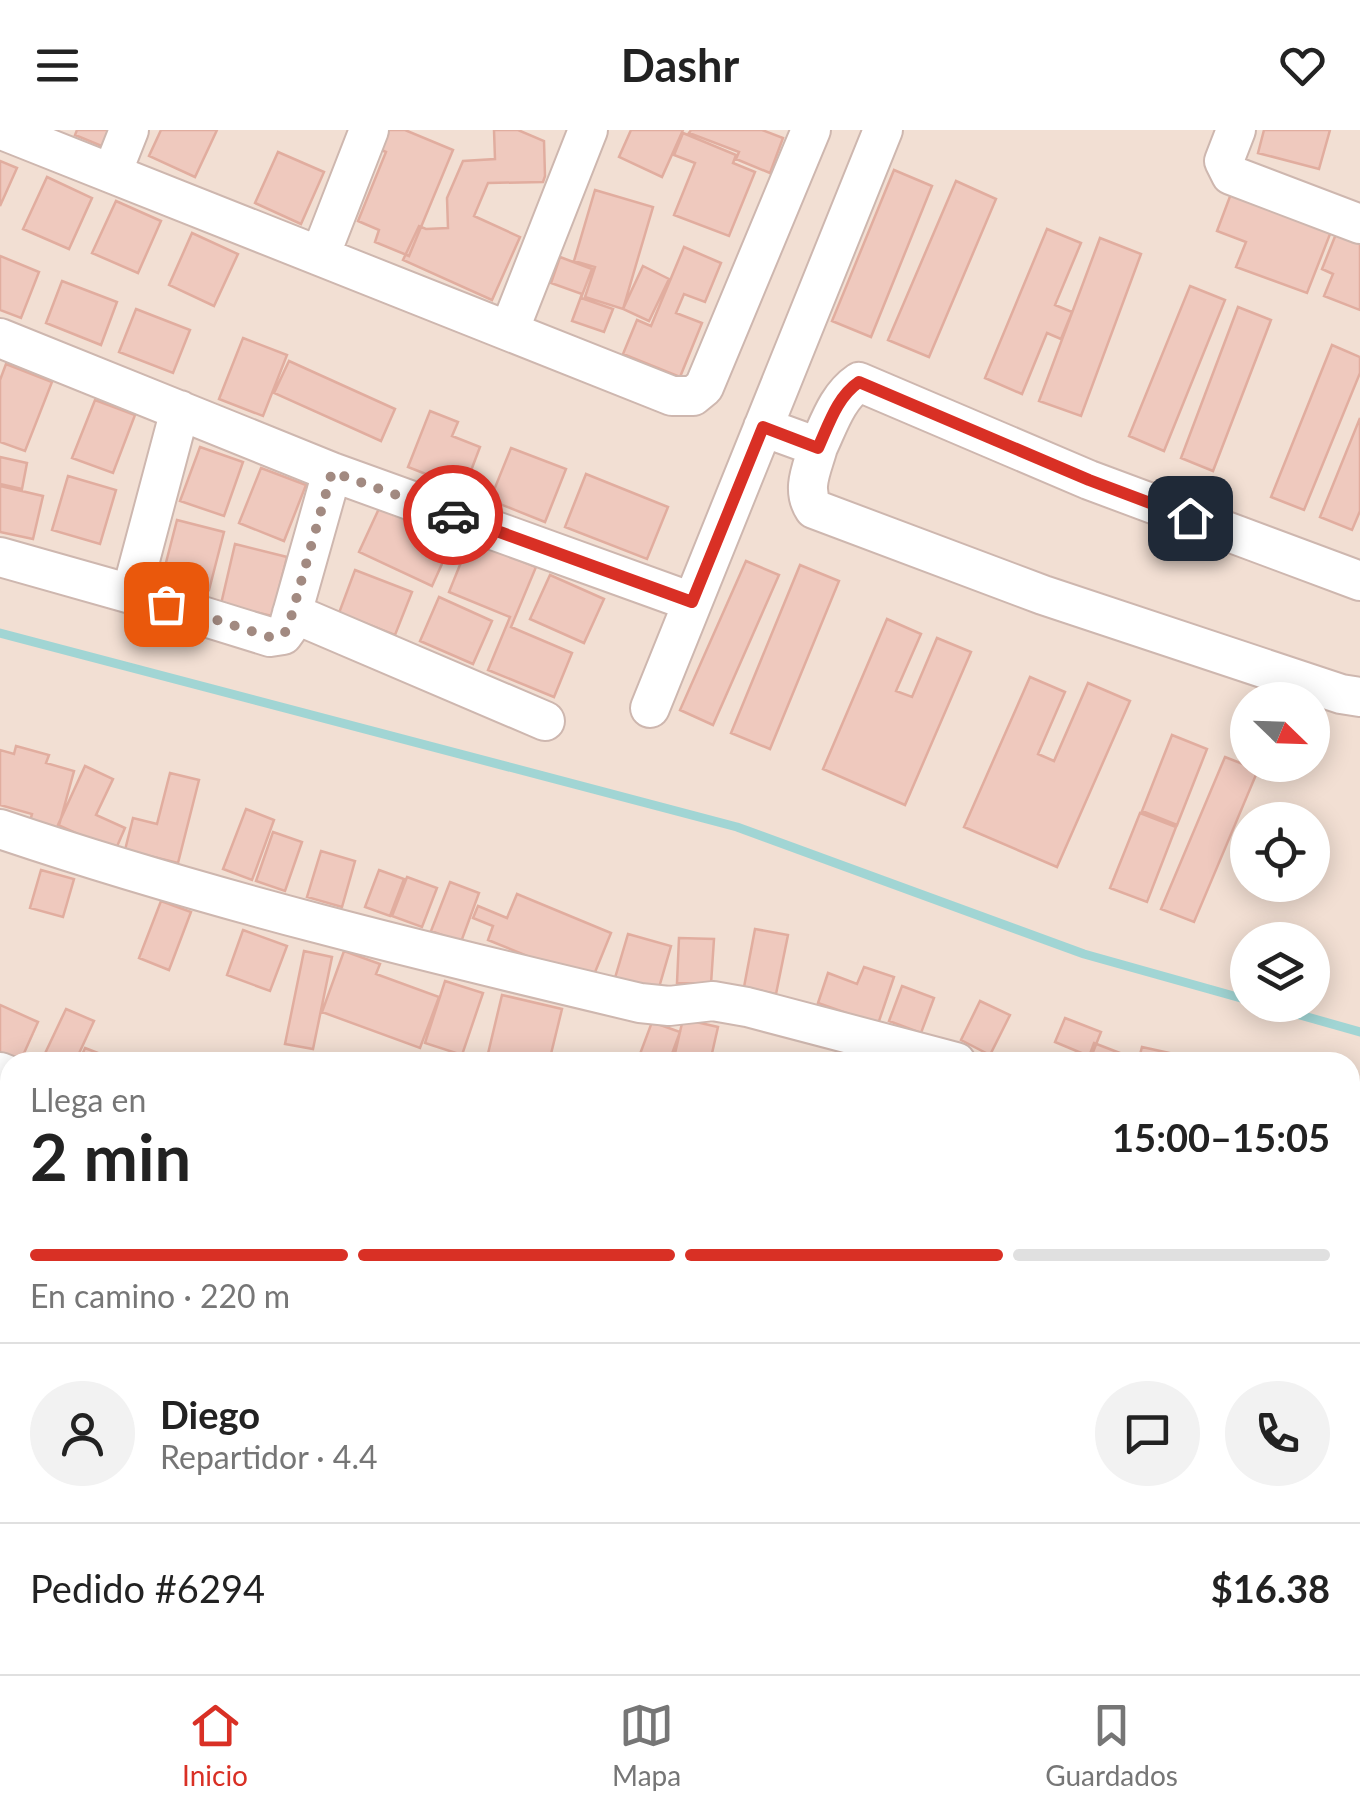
<!DOCTYPE html>
<html lang="es">
<meta charset="utf-8">
<style>
:root{--surface:#fff;--page:#f2f2f2;--text:#222;--muted:#767676;--line:#e0e0e0;--accent:#d93025}
body{margin:0;font-family:Lato,sans-serif;background:var(--page);color:var(--text);height:100vh;display:flex;flex-direction:column;font-size:38px;white-space:nowrap}
*{box-sizing:border-box;margin:0}
p{font-size:32px;color:var(--muted)}
.icon{flex:none;width:55px;height:55px;fill:none;stroke:currentColor;stroke-width:2;stroke-linecap:round;stroke-linejoin:round}
.map{position:relative;flex:1;overflow:hidden}
.sheet{position:absolute;left:0px;top:922px;width:1360px;height:622px;display:flex;flex-direction:column;background:var(--surface);border-radius:30px 30px 0 0;box-shadow:0 5px 25px #0003}
.sheet>*{flex:none}
.needle{width:65px;rotate:113deg}
.buttons{position:absolute;left:1230px;top:552px;display:grid;gap:20px}
.buttons a{display:grid;place-items:center;width:100px;height:100px;border-radius:50%;background:var(--surface);box-shadow:0 5px 25px #0003;font-size:50px}
.pin{position:absolute;display:grid;place-items:center;width:85px;height:85px;color:#fff;margin:-42px;border-radius:20px;box-shadow:0 5px 15px #0006}
.courier{position:absolute;display:grid;place-items:center;width:100px;height:100px;margin:-50px;border:8px solid #d93025;border-radius:50%;background:#fff;color:#222;box-shadow:0 2px 12px #0007}
.summary em{font-style:normal;font-weight:700}
.summary div{display:flex;flex-direction:column-reverse}
.summary{display:flex;align-items:center;justify-content:space-between;height:170px;padding:0 30px}
h1{font-size:65px;font-weight:700;line-height:75px}
.bar{display:grid;grid-template-columns:repeat(4,1fr);gap:15px 10px;align-content:center;height:120px;padding:0 30px}
.bar i{height:12px;border-radius:8px;background:var(--line)}
.bar .active{background:var(--accent)}
.bar p{grid-column:span 4}
.line{display:flex;align-items:center;gap:25px;padding:0 30px;border-top:2px solid var(--line)}
.line div{flex:1}
.round{display:grid;place-items:center;flex:none;width:105px;height:105px;border-radius:52px;background:var(--page)}
header{display:flex;justify-content:space-between;align-items:center;height:130px;padding:0 30px;background:var(--surface);font-size:45px;font-weight:700}
.dock{display:flex;justify-content:space-around;align-items:center;height:140px;border-top:2px solid var(--line);background:var(--surface);font-size:28px;color:var(--muted)}
.dock a{display:grid;justify-items:center;gap:5px}
.dock .active{color:var(--accent)}
.map>svg:first-child{display:block}
.residential{fill:#f2dfd3;fill-rule:evenodd}
.lines{fill:none;stroke-linecap:round;stroke-linejoin:round}
.stream{stroke:#a1d5d4;stroke-width:9}
.building{fill:#efc9be;stroke:#e1ad9f;stroke-width:2.5}
.minor-casing{stroke:#ceb7af;stroke-width:42}
.minor{stroke:#fff;stroke-width:38}
.done{stroke:#a28a81;stroke-width:10;stroke-dasharray:0 18}
.route{stroke:#d93025;stroke-width:12}
</style>
<header><svg class="icon" aria-label="menu" viewBox="0 0 24 24"><path d="M4 6h16M4 12h16M4 18h16"/></svg>Dashr<svg class="icon" aria-label="heart" viewBox="0 0 24 24"><path d="M12 20l-8-8c-3-5 5-10 8-4 3-6 11-1 8 4z"/></svg></header>
<div class="map">
<svg width="1360" height="1544" viewBox="0 0 1360 1544">
<rect width="100%" height="100%" fill="#fbefe5"/>
<!-- residential -->
<path class="residential" d="M0 0H1360V1544H0ZM1248 570H1312V635H1248ZM1248 690H1312V755H1248ZM1248 810H1312V875H1248ZM10 932H1350V1535H10Z"/>
<g class="lines">
<!-- stream -->
<path class="stream" d="M0 503 737 697 1084 824 1248 870
M1265 875 1360 902"/>
</g>
<!-- building -->
<path class="building" d="M77 0H110L104 17 75 5Z
M161 0H217L195 47 149 26Z
M384 0H405L453 20 409 126 375 112 379 100 358 91 386 22 377 18Z
M494 0H518L544 11 545 46 543 52 488 53 474 86 520 107 492 170 403 130 419 96 426 99 448 98 447 68 463 31 495 29Z
M631 0H683L662 47 619 27Z
M691 0H762L783 8 770 43 736 29 739 22 689 3Z
M1264 0H1330L1319 39 1258 23Z
M683 3 736 25 733 33 755 42 729 106 674 85 695 33 674 25Z
M278 22 324 42 301 94 255 73Z
M0 31 17 38 0 76Z
M894 40 932 56 871 207 832 191Z
M47 47 92 68 69 119 23 99Z
M956 51 996 69 929 227 888 210Z
M595 60 653 77 623 179 585 167 595 137 574 131Z
M1232 61 1332 99 1307 163 1236 137 1246 112 1217 101Z
M116 71 161 91 138 143 92 123Z
M1047 99 1081 113 1055 175 1072 182 1061 209 1047 203 1022 264 985 248Z
M192 103 238 124 214 176 169 155Z
M1336 104 1360 114V180L1324 166 1333 144 1322 139Z
M1100 108 1141 124 1081 286 1039 271Z
M684 117 721 133 705 172 684 164 676 183 702 193 680 247 623 224 637 190 651 196Z
M0 126 39 142 21 188 0 180Z
M560 127 592 139 581 168 613 179 604 202 572 191 582 164 551 153Z
M643 136 669 149 649 191 623 179Z
M62 151 117 172 101 215 46 193Z
M1190 156 1225 170 1164 321 1129 306Z
M1238 177 1271 190 1213 341 1181 328Z
M136 179 190 200 173 243 119 222Z
M243 208 287 225 263 286 219 269Z
M1332 215 1360 227V243L1304 380 1271 367Z
M289 231 395 279 381 311 274 263Z
M6 234 52 252 25 321 0 312V250Z
M95 270 135 285 113 343 72 328Z
M430 281 458 292 452 306 480 317 464 359 408 337Z
M1360 288V381L1352 400 1320 387Z
M200 317 243 332 224 386 180 371Z
M511 318 566 339 545 392 490 370Z
M0 327 27 333 22 359 0 354Z
M261 338 306 355 284 411 239 393Z
M586 344 668 377 647 429 565 397Z
M68 346 116 360 100 414 52 400Z
M0 356 43 366 33 409 0 402Z
M382 372 455 405 432 456 359 422Z
M177 390 224 402 209 460 162 448Z
M470 410 536 437 511 497 572 523 554 567 488 540 510 487 449 462Z
M235 414 287 427 272 486 221 474Z
M746 431 779 445 713 595 680 580Z
M800 435 839 451 770 619 731 603Z
M355 440 412 462 395 505 339 483Z
M550 445 604 469 584 513 530 489Z
M439 467 492 491 473 534 420 511Z
M887 489 921 504 896 561 912 567 937 508 971 522 905 675 823 639Z
M1030 547 1065 562 1038 624 1054 631 1088 553 1130 571 1057 737 964 697Z
M1172 605 1207 619 1177 695 1142 681Z
M16 616 49 625 46 633 74 641 58 699 30 691 32 684 0 675V620L14 624Z
M1225 627 1258 640 1194 792 1161 779Z
M85 636 113 649 96 685 125 698 115 721 58 695Z
M170 643 199 650 178 733 125 720 133 688 157 694Z
M246 679 274 690 252 750 223 739Z
M1140 683 1176 697 1147 772 1110 758Z
M273 702 302 712 285 761 256 751Z
M321 721 355 731 342 777 307 767Z
M41 740 74 749 63 787 30 778Z
M379 740 404 749 390 786 365 777Z
M407 747 437 758 422 797 392 786Z
M450 752 479 763 461 812 431 801Z
M517 764 611 803 591 852 488 810 493 796 473 788 478 776 507 788Z
M161 771 191 782 169 840 139 828Z
M755 799 788 805 776 864 744 857Z
M243 800 287 816 270 861 227 845Z
M628 804 671 816 658 861 615 848Z
M679 808 714 809 711 854 677 853Z
M304 821 332 827 313 919 285 914Z
M344 821 380 834 376 844 439 867 420 918 322 882Z
M864 837 894 847 878 894 818 873 828 843 857 854Z
M445 851 483 863 462 925 425 913Z
M902 856 934 868 921 903 889 891Z
M502 865 562 879 549 932H486Z
M980 871 1010 885 990 925 961 910Z
M0 875 38 892 20 932 0 929Z
M66 879 94 891 75 932H41Z
M1065 888 1101 902 1091 927 1055 912Z
M683 889 718 897 710 932H673Z
M652 892 680 902 669 932H637Z
M1094 913 1138 930 1137 932H1087Z
M1142 917 1174 924 1172 932H1138Z
M85 918 121 932H79Z
M1350 974 1360 978V1029L1350 1026Z
M1350 1068 1360 1072V1107L1350 1134Z
M1356 1119 1360 1121V1215L1358 1222 1350 1219V1136Z
M10 1337V1384H0V1338Z
M10 1423V1484H7L0 1424Z
M292 1535H340L320 1544H296Z
M911 1535H953L949 1544H934Z"/>
<g class="lines">
<!-- minor casing -->
<g class="minor-casing">
<path id="minor" d="M2 0 672 266H693L704 257 811 0
M1236 0 1224 31 1231 45 1360 94
M112 43 129 0
M320 126 369 0
M509 201 588 0
M0 208 332 342 692 472
M763 297 818 317C812 339 801 359 814 379L1043 465 1341 564 1360 567
M818 317C829 294 837 267 859 252L1089 350 1360 451
M0 427 131 464 270 507 283 505 288 498 332 342
M131 464 180 280
M292 483 545 591
M650 578 883 0
M0 699C210 770 425 822 640 873L669 876 713 871 747 877 956 932
M0 942 10 946
M1350 1047 1360 1050
M0 1408 10 1407
M1052 1535 1073 1544"/>
</g>
<!-- minor -->
<use href="#minor" class="minor"/>
</g>
<g class="lines">
<!-- done -->
<path class="done" d="M166 474 270 507 283 505 288 498 332 342 453 385"/>
<!-- route -->
<path class="route" d="M453 385 692 472 763 297 818 318C829 294 837 267 859 252L1089 350 1190 388"/>
</g>
</svg>
<div class="buttons">
<a><svg class="needle" viewBox="-14 -14 28 28"><path d="M0-13l5 13h-10z" fill="#e53935"/><path d="M0 13l5-13h-10z" fill="#767676"/></svg></a>
<a><svg class="icon" aria-label="locate" viewBox="0 0 24 24"><circle cx="12" cy="12" r="6"/><path d="M12 2v4M12 18v4M2 12h4M18 12h4"/></svg></a>
<a><svg class="icon" aria-label="layers" viewBox="0 0 24 24"><path d="M12 4l9 5-9 5-9-5zM3 14l9 5 9-5"/></svg></a>
</div>
<div class="pin" style="left:166px;top:474px;background:#ea580c"><svg class="icon" aria-label="bag" viewBox="0 0 24 24"><path d="M5 8h14l-1 12H6zM9 8a3 3 0 0 1 6 0"/></svg></div>
<div class="pin" style="left:1190px;top:388px;background:#1f2937"><svg class="icon" aria-label="home" viewBox="0 0 24 24"><path d="M3 11l9-7 9 7M6 9v11h12V9"/></svg></div>
<div class="courier" style="left:453px;top:385px"><svg class="icon" aria-label="car" viewBox="0 0 24 24"><path d="M5 17H2v-5l4-1 3-4h7l3 4 3 1v5h-3M9 17h6M6 11h13"/><circle cx="7" cy="17" r="2"/><circle cx="17" cy="17" r="2"/></svg></div>
<section class="sheet">
<div class="summary"><div><h1>2 min</h1><p>Llega en</p></div><em>15:00–15:05</em></div>
<div class="bar"><i class="active"></i><i class="active"></i><i class="active"></i><i></i><p>En camino · 220 m</p></div>
<div class="line" style="height:180px"><a class="round"><svg class="icon" aria-label="person" viewBox="0 0 24 24"><circle cx="12" cy="8" r="4"/><path d="M4 21q1-7 8-7t8 7"/></svg></a><div><b>Diego</b><p>Repartidor · 4.4</p></div><a class="round"><svg class="icon" aria-label="chat" viewBox="0 0 24 24"><path d="M4 5h16v11H9l-5 4z"/></svg></a><a class="round"><svg class="icon" aria-label="phone" viewBox="0 0 24 24"><path d="M5 4h4l2 5-3 2q2 4 5 5l2-3 5 2v4C11 20 4 13 5 4z"/></svg></a></div>
<div class="line" style="height:130px"><div>Pedido #6294</div><b>$16.38</b></div>
</section>
</div>
<nav class="dock">
<a class="active"><svg class="icon" aria-label="home" viewBox="0 0 24 24"><path d="M3 11l9-7 9 7M6 9v11h12V9"/></svg>Inicio</a>
<a><svg class="icon" aria-label="map" viewBox="0 0 24 24"><path d="M3 6l6-2 6 2 6-2v14l-6 2-6-2-6 2zM9 4v14M15 6v14"/></svg>Mapa</a>
<a><svg class="icon" aria-label="saved" viewBox="0 0 24 24"><path d="M7 4h10v16l-5-4-5 4z"/></svg>Guardados</a>
</nav>
